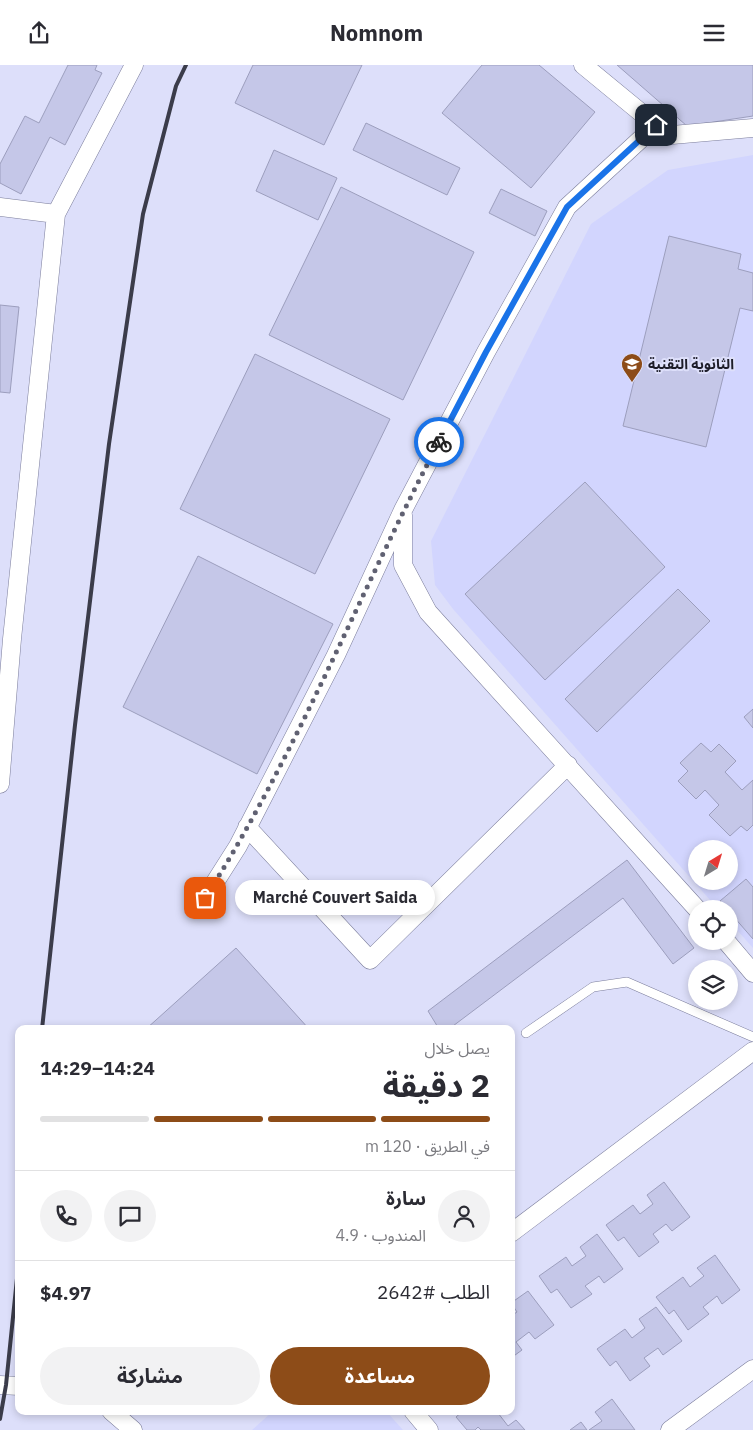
<!DOCTYPE html>
<html lang="ar">
<meta charset="utf-8">
<style>
:root{--surface:#fff;--page:#f2f2f3;--text:#2b2b33;--muted:#7c7c81;--line:#e1e1e2;--accent:#8d4c18}
body{margin:0;font-family:"IBM Plex Sans","Noto Sans Arabic",sans-serif;background:var(--page);color:var(--text);direction:rtl;height:100vh;display:flex;flex-direction:column;font-size:19px;white-space:nowrap}
*{box-sizing:border-box;margin:0}
p{font-size:16px;color:var(--muted)}
.icon{flex:none;width:28px;height:28px;fill:none;stroke:currentColor;stroke-width:2;stroke-linecap:round;stroke-linejoin:round}
.map{position:relative;flex:1;overflow:hidden;direction:ltr}
.sheet{position:absolute;left:15px;top:960px;width:500px;height:390px;display:flex;flex-direction:column;background:var(--surface);border-radius:10px;box-shadow:0 2px 8px #0003;direction:rtl}
.sheet>*{flex:none}
.needle{width:32px;rotate:38deg}
.fabs{position:absolute;left:688px;top:775px;display:grid;gap:10px}
.fabs a{display:grid;place-items:center;width:50px;height:50px;border-radius:50%;background:var(--surface);box-shadow:0 2px 8px #0003;font-size:25px}
.pin{position:absolute;display:grid;place-items:center;width:42px;height:42px;color:#fff;margin:-21px;border-radius:10px;box-shadow:0 2px 8px #0006}
.courier{position:absolute;display:grid;place-items:center;width:50px;height:50px;margin:-25px;border:4px solid #1a73e8;border-radius:50%;background:#fff;color:#222;box-shadow:0 1px 6px #0007}
.bubble{position:absolute;height:35px;border-radius:18px;background:var(--surface);box-shadow:0 2px 8px #0003;font-size:16px;font-weight:700;line-height:35px;text-align:center;direction:rtl}
.overview em{font-style:normal;font-weight:700}
.overview div{display:flex;flex-direction:column-reverse}
.overview{display:flex;align-items:center;justify-content:space-between;height:85px;padding:0 25px}
h1{font-size:32px;font-weight:700;line-height:38px}
.bar{display:grid;grid-template-columns:repeat(4,1fr);gap:8px 5px;align-content:center;height:60px;padding:0 25px}
.bar i{height:6px;border-radius:4px;background:var(--line)}
.bar .current{background:var(--accent)}
.bar p{grid-column:span 4}
.line{display:flex;align-items:center;gap:12px;padding:0 25px;border-top:1px solid var(--line)}
.line div{flex:1}
.round{display:grid;place-items:center;flex:none;width:52px;height:52px;border-radius:26px;background:var(--page)}
.cta{display:flex;gap:10px;margin-top:auto;padding:10px 25px}
.cta a{flex:1;height:58px;border-radius:30px;background:var(--accent);color:#fff;font-size:20px;font-weight:700;line-height:58px;text-align:center}
.cta a+a{background:var(--page);color:var(--text)}
header{display:flex;justify-content:space-between;align-items:center;height:65px;padding:0 25px;background:var(--surface);font-size:22px;font-weight:700}
.map>svg:first-child{display:block}
.built{fill:#d2d5fe;fill-rule:evenodd}
.building{fill:#c5c7e8;stroke:#9c9ebd}
.lines{fill:none;stroke-linecap:round;stroke-linejoin:round}
.lane-casing{stroke:#7b7d9b;stroke-width:10}
.street-casing{stroke:#7b7d9b;stroke-width:19}
.lane{stroke:#fff;stroke-width:9}
.street{stroke:#fff;stroke-width:18}
.rail{stroke:#3b3c4a;stroke-width:4}
.done{stroke:#606172;stroke-width:5;stroke-dasharray:0 9}
.route{stroke:#1a73e8;stroke-width:6}
.labels{text-anchor:middle;stroke-width:4;stroke-linejoin:round;paint-order:stroke}
.poi-label{font-size:14px;font-weight:bold;fill:#1d1d29;stroke:#dddffa;text-anchor:start}
</style>
<header><svg class="icon" aria-label="menu" viewBox="0 0 24 24"><path d="M4 6h16M4 12h16M4 18h16"/></svg>Nomnom<svg class="icon" aria-label="share" viewBox="0 0 24 24"><path d="M12 15V3M7 8l5-5 5 5M5 13v7h14v-7"/></svg></header>
<div class="map">
<svg width="753" height="1365" viewBox="0 0 753 1365">
<rect width="100%" height="100%" fill="#dddffa"/>
<!-- built -->
<path class="built" d="M753 90V883L729 856V844H718L453 544 435 520 431 476 591 159 668 105ZM696 784H729V816H696Z
M273 1346H386L403 1365H252Z"/>
<!-- building -->
<path class="building" d="M68 0H97L95 5 102 8 65 80 50 72 21 129 0 118V99L25 51 39 58Z
M253 0H362L324 80 235 38Z
M482 0H539L595 47 531 123 442 48Z
M617 0H753V51L687 61Z
M366 58 460 103 447 130 353 85Z
M274 85 337 113 318 155 256 126Z
M341 122 474 187 403 335 269 270Z
M501 124 547 146 535 171 489 148Z
M669 171 741 189 738 204 753 208V246L740 243 706 382 623 361Z
M0 240 19 242 10 328 0 327Z
M255 289 390 354 315 509 180 444Z
M585 417 665 502 545 615 465 529Z
M198 491 333 559 257 709 123 642Z
M678 524 710 556 597 667 565 634Z
M753 644V663L744 652Z
M701 678 711 687 719 679 736 696 725 707 742 725 753 715V760L747 766 741 761 730 771 709 750 719 740 705 725 696 734 678 716 688 706 680 698Z
M627 795 694 883 673 899 623 833 449 964H439L428 946Z
M746 814 753 822V874L720 836Z
M236 883 309 964H146Z
M664 1117 690 1152 672 1166 666 1159 653 1169 659 1177 639 1192 624 1172 618 1176 606 1160 633 1140 640 1149 653 1139 647 1130Z
M597 1169 623 1204 604 1218 599 1211 585 1221 592 1229 571 1243 557 1224 551 1228 539 1211 566 1192 572 1201 586 1191 580 1182Z
M715 1190 740 1225 722 1239 717 1231 703 1242 709 1249 688 1265 674 1245 669 1249 656 1232 683 1212 690 1222 704 1211 697 1203Z
M528 1226 554 1260 535 1274 529 1267 516 1277 522 1285 511 1293V1251L517 1247 511 1238Z
M656 1242 682 1276 663 1290 658 1283 644 1293 650 1301 630 1316 616 1296 610 1301 597 1284 625 1264 632 1273 645 1263 639 1254Z
M612 1334 635 1365H589L602 1356 595 1347Z
M463 1346H500L498 1348 508 1361 516 1355 525 1365H481L478 1362 475 1365H467L456 1352Z
M581 1357 587 1365H570Z"/>
<g class="lines">
<!-- lane casing -->
<g class="lane-casing">
<path id="lane" d="M526 968 593 922 627 917 753 972"/>
</g>
<!-- street casing -->
<g class="street-casing">
<path id="street" d="M583 0 656 60 672 70 753 63
M0 142 56 149 134 0
M403 450V500L428 547 697 844
M0 719 12 574 56 149
M247 762 370 895 568 700
M205 833 238 781 336 590 403 445 486 287 567 142 656 60
M726 876 753 908
M511 1168 753 986
M0 1320 19 1321
M111 1346 133 1365
M413 1346 429 1365
M670 1365 753 1304"/>
</g>
<!-- lane -->
<use href="#lane" class="lane"/>
<!-- street -->
<use href="#street" class="street"/>
<!-- rail -->
<path class="rail" d="M42 964 75 660 109 379 143 149 176 21 186 0
M0 1354 6 1320 19 1194"/>
</g>
<g class="lines">
<!-- done -->
<path class="done" d="M205 833C297 689 359 528 439 377"/>
<!-- route -->
<path class="route" d="M439 377 486 287 567 142 656 60"/>
</g>
<!-- icons -->
<defs>
<g id="school-pin" transform="scale(1.125)"><path d="M0 17L-7.5 6A9.5 9.5 0 1 1 7.5 6Z" fill="#8d4c18" stroke="#dddffa"/><path d="M0-5L7-2L0 1L-7-2ZM-4 1L0 2.5L4 1V4Q0 6-4 4Z" fill="#fff"/></g>
</defs>
<g fill-rule="evenodd">
<use href="#school-pin" x="632" y="299"/>
</g>
<g class="labels">
<!-- poi labels -->
<g class="poi-label">
<text x="648" y="304">الثانوية التقنية</text>
</g>
</g>
</svg>
<div class="fabs">
<a><svg class="needle" viewBox="-14 -14 28 28"><path d="M0-13l5 13h-10z" fill="#e53935"/><path d="M0 13l5-13h-10z" fill="#7c7c81"/></svg></a>
<a><svg class="icon" aria-label="locate" viewBox="0 0 24 24"><circle cx="12" cy="12" r="6"/><path d="M12 2v4M12 18v4M2 12h4M18 12h4"/></svg></a>
<a><svg class="icon" aria-label="layers" viewBox="0 0 24 24"><path d="M12 4l9 5-9 5-9-5zM3 14l9 5 9-5"/></svg></a>
</div>
<div class="pin" style="left:205px;top:833px;background:#ea580c"><svg class="icon" aria-label="bag" viewBox="0 0 24 24"><path d="M5 8h14l-1 12H6zM9 8a3 3 0 0 1 6 0"/></svg></div>
<div class="pin" style="left:656px;top:60px;background:#1f2937"><svg class="icon" aria-label="home" viewBox="0 0 24 24"><path d="M3 11l9-7 9 7M6 9v11h12V9"/></svg></div>
<div class="courier" style="left:439px;top:377px"><svg class="icon" aria-label="bike" viewBox="0 0 24 24"><circle cx="6" cy="16" r="4"/><circle cx="18" cy="16" r="4"/><path d="M6 16l4-8h5l3 8M10 8l3 8H6M13 5h3"/></svg></div>
<div class="bubble" style="left:235px;top:815px;width:200px">Marché Couvert Saida</div>
<section class="sheet">
<div class="overview"><div><h1>2 دقيقة</h1><p>يصل خلال</p></div><em>14:24–14:29</em></div>
<div class="bar"><i class="current"></i><i class="current"></i><i class="current"></i><i></i><p>في الطريق · 120 m</p></div>
<div class="line" style="height:90px"><a class="round"><svg class="icon" aria-label="person" viewBox="0 0 24 24"><circle cx="12" cy="8" r="4"/><path d="M4 21q1-7 8-7t8 7"/></svg></a><div><b>سارة</b><p>المندوب · 4.9</p></div><a class="round"><svg class="icon" aria-label="chat" viewBox="0 0 24 24"><path d="M4 5h16v11H9l-5 4z"/></svg></a><a class="round"><svg class="icon" aria-label="phone" viewBox="0 0 24 24"><path d="M5 4h4l2 5-3 2q2 4 5 5l2-3 5 2v4C11 20 4 13 5 4z"/></svg></a></div>
<div class="line" style="height:65px"><div>الطلب #2642</div><b>$4.97</b></div>
<div class="cta"><a>مساعدة</a><a>مشاركة</a></div>
</section>
</div>
